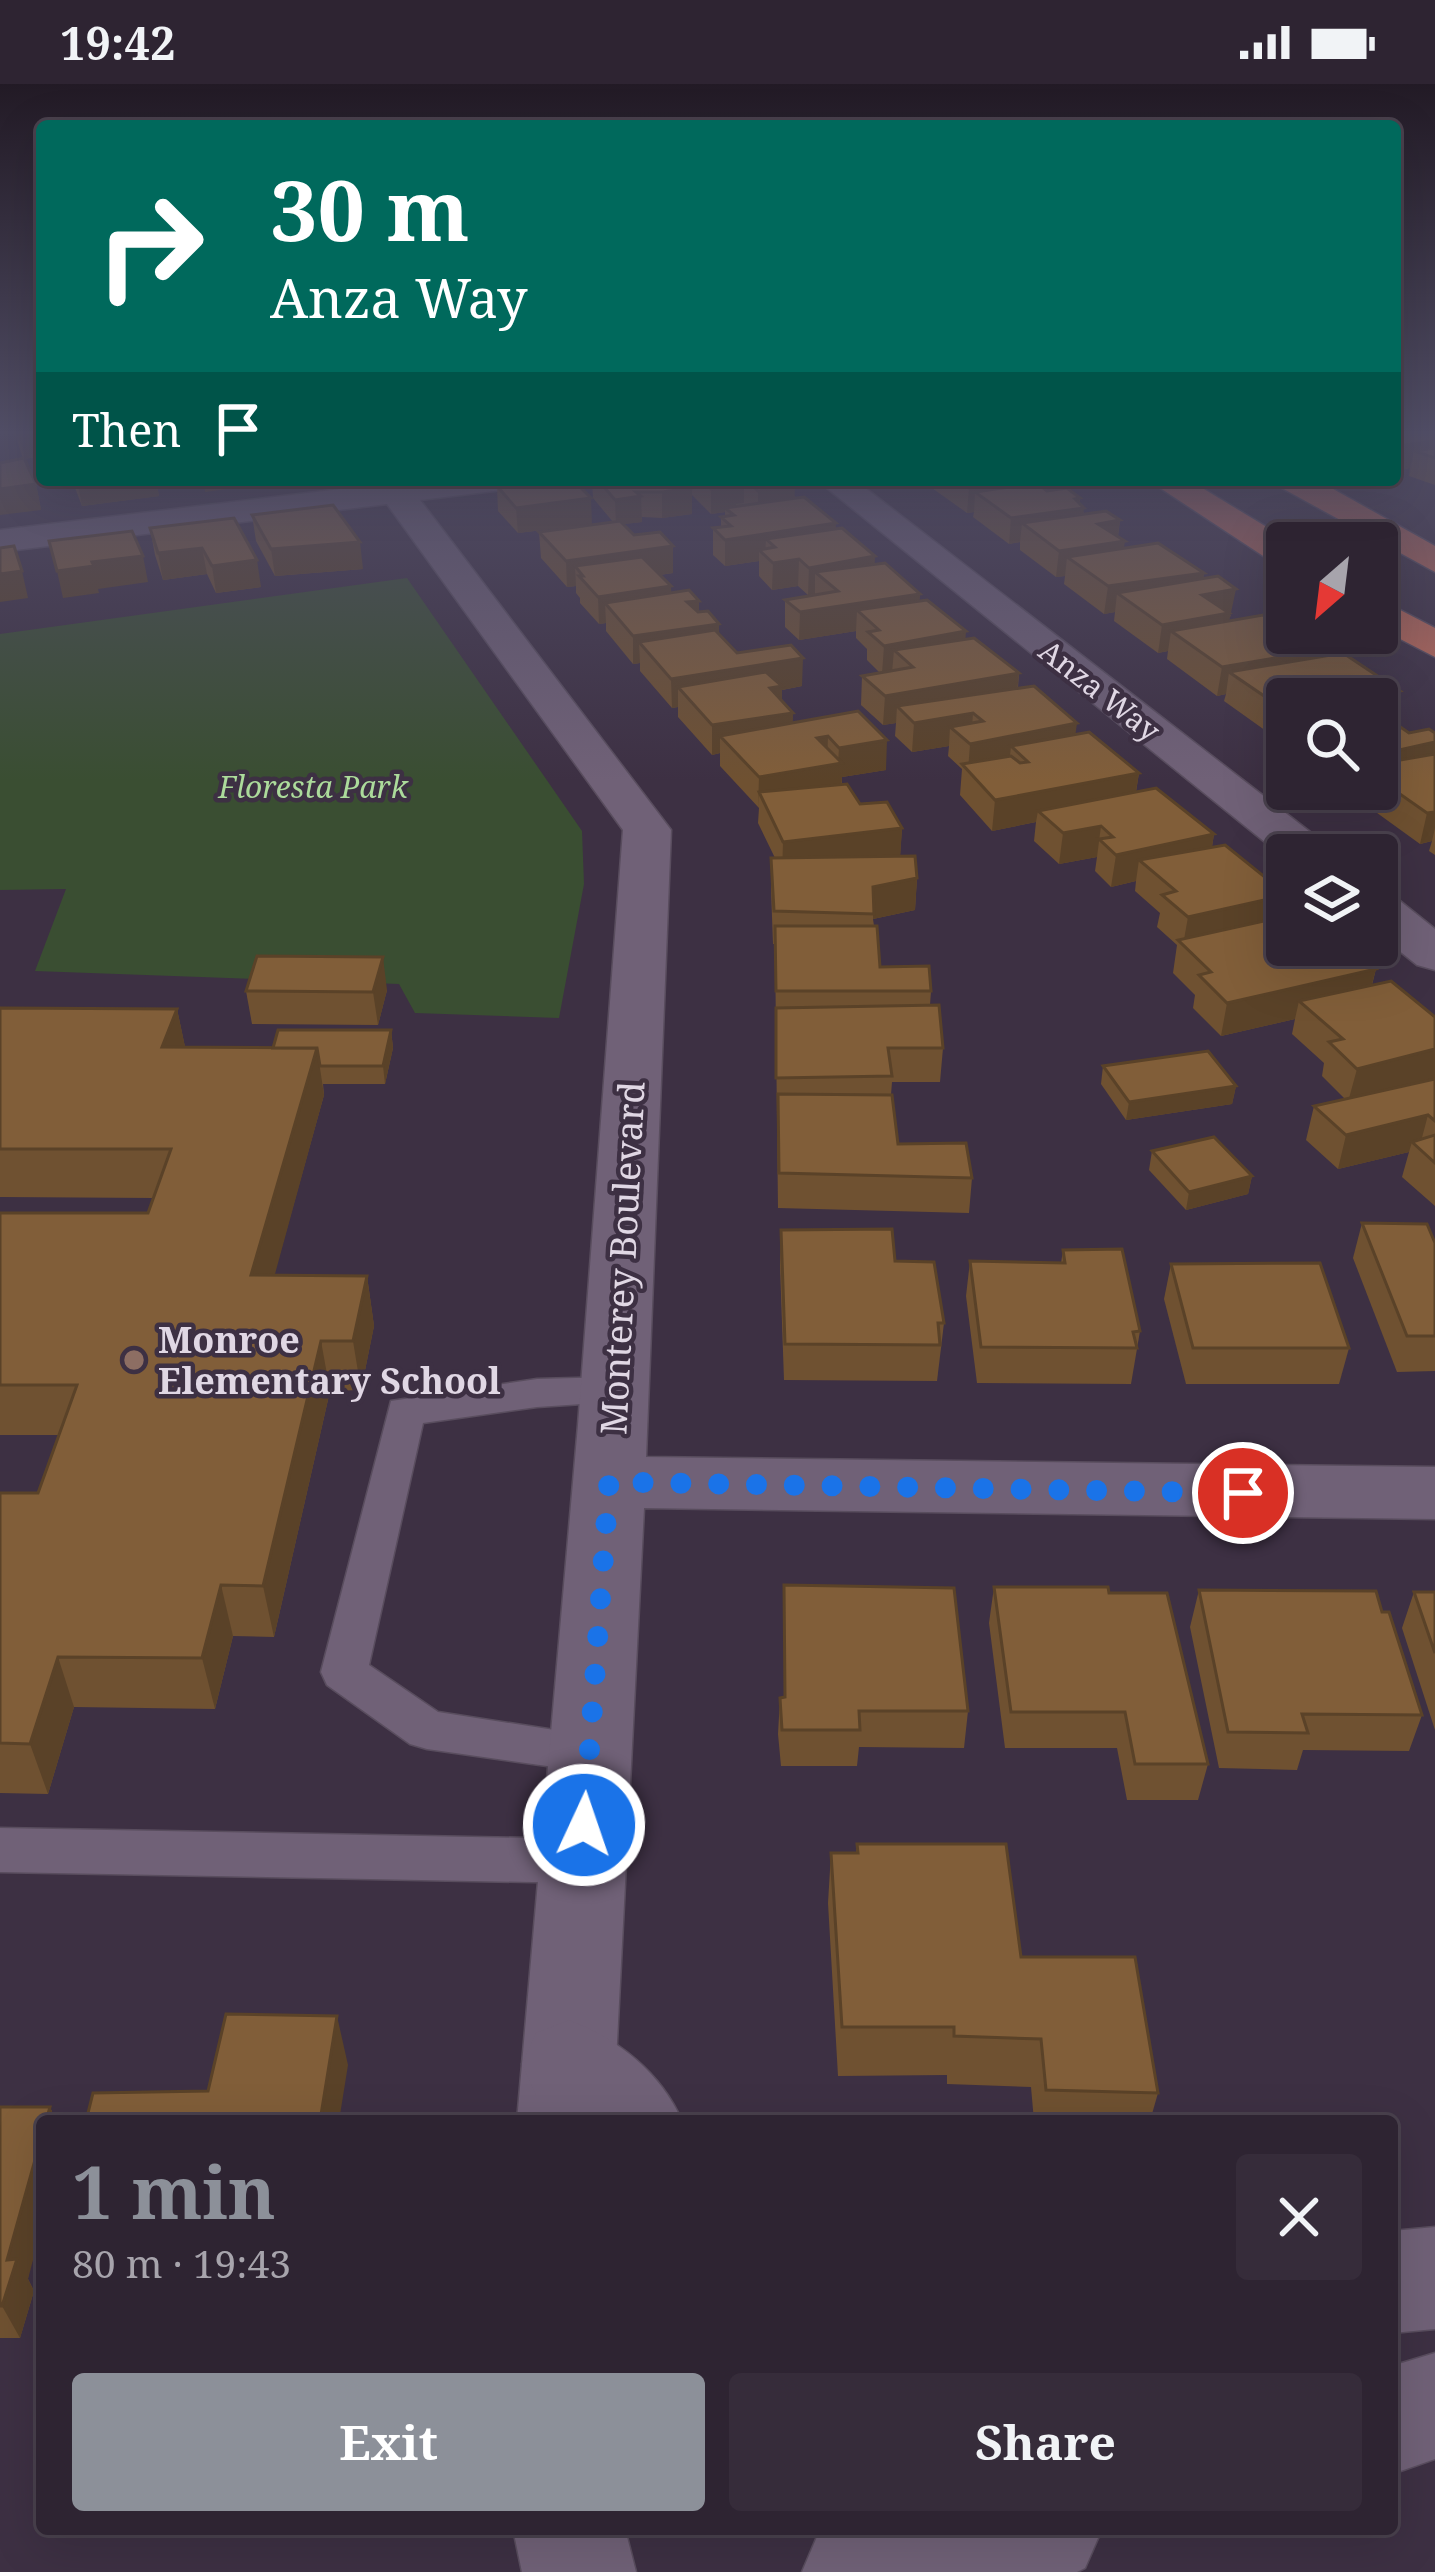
<!DOCTYPE html>
<html lang="en">
<head>
<meta charset="utf-8">
<style>
	:root { --surface:#2e2432; --page:#362c3a; --text:#f1f3f6; --muted:#a7a4ac; --line:#49414d; --accent:#8c9099 }
	body { margin:0; font-family:"Noto Serif",serif; background:var(--page); color:var(--text); height:100vh; display:flex; flex-direction:column; font-size:45px; white-space:nowrap }
	* { box-sizing:border-box; margin:0 }
	p { font-size:39px; color:var(--muted) }
	.icon { flex:none; width:66px; height:66px; fill:none; stroke:currentColor; stroke-width:2; stroke-linecap:round; stroke-linejoin:round }
	.map { position:relative; flex:1; overflow:hidden }
	.details { position:absolute; left:36px; top:2031px; width:1362px; height:420px; display:flex; flex-direction:column; background:var(--surface); border-radius:12px; box-shadow:0 12px 48px #0002,0 0 0 3px var(--line) }
	.details>* { flex:none }
	.top-card { position:absolute; left:36px; top:36px; width:1365px; height:366px; border-radius:12px; box-shadow:0 12px 48px #0002,0 0 0 3px var(--line); background:#00695c; color:#fff; overflow:hidden }
	.needle { width:78px; rotate:208deg }
	.buttons { position:absolute; left:1266px; top:438px; display:grid; gap:24px }
	.buttons a { display:grid; place-items:center; width:132px; height:132px; border-radius:12px; background:var(--surface); box-shadow:0 12px 48px #0002,0 0 0 3px var(--line); font-size:60px }
	.pin { position:absolute; display:grid; place-items:center; width:102px; height:102px; color:#fff; margin:-51px; border:6px solid #fff; border-radius:50%; box-shadow:0 3px 12px #0007 }
	.me { position:absolute; width:132px; margin:-66px; rotate:3deg; stroke-linejoin:round; filter:drop-shadow(0 0 9px #0008) }
	.turn { display:flex; align-items:center; gap:42px; height:252px; padding:0 36px; font-size:54px }
	.turn .icon { width:156px; height:156px; stroke-width:2.5 }
	.turn b { display:block; font-size:84px; line-height:102px }
	.then { display:flex; align-items:center; height:114px; padding:0 36px; background:#0003; gap:24px; font-size:45px }
	.round { display:grid; place-items:center; flex:none; width:126px; height:126px; border-radius:12px; background:var(--page) }
	.headline { display:flex; align-items:center; justify-content:space-between; height:204px; padding:0 36px }
	h1 { font-size:72px; font-weight:700; line-height:90px; color:var(--accent) }
	.primary-button { display:flex; gap:24px; margin-top:auto; padding:24px 36px }
	.primary-button a { flex:1; height:138px; border-radius:12px; background:var(--accent); color:#fff; font-size:48px; font-weight:700; line-height:138px; text-align:center }
	.primary-button a+a { background:var(--page); color:var(--text) }
	.status { display:flex; justify-content:space-between; align-items:center; height:84px; padding:0 60px; background:var(--surface); direction:ltr }
	.status svg { height:33px; fill:currentColor }
	.map>svg:first-child { display:block }
	.green { fill:#3a4e32 }
	.lines { fill:none; stroke-linecap:round; stroke-linejoin:round }
	.service-casing { stroke:#594d5e; stroke-width:3 }
	.minor-casing { stroke:#594d5e; stroke-width:3 }
	.tertiary-casing { stroke:#594d5e; stroke-width:3 }
	.motorway-casing { stroke:#594d5e; stroke-width:3 }
	.service { fill:#706177; fill-rule:evenodd }
	.minor { fill:#706177; fill-rule:evenodd }
	.tertiary { fill:#706177; fill-rule:evenodd }
	.motorway { fill:#c66d58; fill-rule:evenodd }
	.wall { fill:#6f5131 }
	.shaded-wall { fill:#5a4228 }
	.building { fill:#815e39; stroke:#5a4228; stroke-width:3 }
	.route { stroke:#1a73e8; stroke-width:21; stroke-dasharray:0 37.8 }
	.education-dot { fill:#8d6e63; stroke:#3d3043; stroke-width:4.5 }
	.labels { text-anchor:middle; dominant-baseline:central; stroke-width:9; stroke-linejoin:round; paint-order:stroke }
	.far-street-label { font-size:30px; fill:#e0d7e4; stroke:#3d3043 }
	.far-park-label { font-size:30px; font-style:italic; fill:#acdb9b; stroke:#3d3043 }
	.street-label { font-size:36px; fill:#e0d7e4; stroke:#3d3043 }
	.poi-label { font-size:36px; font-weight:bold; fill:#e0d7e4; stroke:#3d3043; text-anchor:start }
</style>
</head>
<body>
<div class="status"><b>19:42</b><svg viewBox="0 0 49 12"><path d="M0 12V9h3v3zM5 12V6h3v6zM10 12V3h3v9zM15 12V0h3v12zM26 1h20v11H26zM47 4h2v5h-2z"/></svg></div>
<div class="map">
<svg width="1435" height="2488" viewBox="0 0 1435 2488">
	<rect width="100%" height="100%" fill="#3d3043"/>
	<polygon class="green" points="407,494 582,747 584,800 559,934 415,929 399,900 35,887 66,805 0,806 0,550"/>
	<g class="lines">
		<g class="service-casing">
			<g id="service">
				<polygon points="614,1293 628,1297 634,1307 628,1317 537,1323 423,1339 369,1581 438,1628 606,1654 613,1668 606,1682 589,1688 427,1665 410,1660 327,1601 321,1588 391,1317 537,1295"/>
				<polygon points="0,1744 582,1755 600,1762 607,1777 600,1792 582,1799 0,1788"/>
			</g>
		</g>
		<g class="minor-casing">
			<g id="minor">
				<polygon points="370,396 519,396 514,403 502,406 420,416 671,746 646,1373 1435,1383 1435,1435 644,1424 613,2037 517,2037 578,1341 623,746 387,420 0,468 0,446 374,401"/>
				<polygon points="817,396 855,396 1327,761 1334,771 1287,771 1287,776"/>
				<polygon points="1377,809 1395,813 1435,845 1435,886 1417,881 1377,849"/>
				<polygon points="513,2445 625,2445 636,2488 522,2488"/>
			</g>
		</g>
		<g class="tertiary-casing">
			<g id="tertiary">
				<path d="M569 1936C618 1955 661 1989 682 2037H564L536 2011 522 1980 536 1949Z"/>
				<polygon points="1435,2143 1435,2245 1392,2249 1392,2147"/>
				<polygon points="1435,2269 1435,2375 1392,2390 1392,2282"/>
				<polygon points="826,2445 1102,2445 1085,2484 1077,2488 802,2488 819,2448"/>
			</g>
		</g>
		<g class="motorway-casing">
			<g id="motorway">
				<polygon points="1148,396 1189,396 1293,459 1287,459 1287,482 1274,479"/>
				<polygon points="1275,396 1317,396 1435,462 1435,488 1280,403"/>
				<polygon points="1377,514 1435,544 1435,573 1377,543"/>
			</g>
		</g>
		<use href="#service" class="service"/>
		<use href="#minor" class="minor"/>
		<use href="#tertiary" class="tertiary"/>
		<use href="#motorway" class="motorway"/>
	</g>
	<g class="wall">
		<polygon points="14,348 42,348 42,372 24,375 36,400 41,426"/>
		<polygon points="1395,348 1435,348 1435,401 1409,392 1410,384 1395,387"/>
		<polygon points="72,396 156,396 159,412 82,422"/>
		<polygon points="592,396 682,396 685,398 684,396 789,396 795,414 836,445 875,480 920,510 919,517 966,555 1019,589 1018,604 1076,651 1139,689 1136,708 1214,750 1212,763 1283,832 1376,885 1372,901 1435,933 1435,1122 1402,1093 1409,1068 1338,1085 1306,1056 1314,1022 1345,1015 1322,992 1324,979 1292,950 1295,935 1221,952 1193,924 1195,911 1173,889 1177,861 1157,843 1160,829 1135,807 1136,797 1111,803 1095,787 1097,773 1059,780 1034,757 1036,738 992,747 960,711 962,685 948,672 949,662 912,668 895,652 896,639 883,641 861,621 862,592 880,589 867,576 867,565 856,554 856,547 799,556 785,543 785,516 815,510 808,511 798,502 772,506 759,492 759,477 725,482 713,471 713,444 721,443 721,433 725,432 725,428 711,430 692,411 692,430 662,434 642,433 642,438 623,440 634,451 673,462 673,489 660,491 671,502 671,509 719,540 719,551 737,569 802,602 782,606 782,618 793,629 792,639 858,627 886,686 842,693 842,700 860,720 902,744 900,772 917,794 915,826 873,835 880,883 931,907 930,921 943,964 940,998 892,998 891,1011 898,1060 972,1094 969,1129 778,1124 775,860 773,860 771,805 771,774 775,774 758,739 759,724 720,682 720,669 712,671 678,633 678,623 672,624 640,587 640,579 633,580 606,547 606,539 599,540 580,519 580,514 576,509 576,502 567,503 541,474 539,448 613,438 593,414"/>
		<polygon points="922,396 1043,396 1042,403 1047,407 1080,414 1080,419 1084,430 1120,436 1118,453 1124,464 1204,489 1203,495 1231,532 1229,533 1228,537 1285,550 1326,572 1400,607 1393,636 1391,636 1409,649 1435,649 1435,771 1429,767 1432,757 1420,760 1355,713 1357,705 1377,705 1377,615 1287,615 1287,656 1280,657 1224,617 1226,610 1217,612 1167,575 1168,567 1158,569 1114,537 1115,528 1104,530 1064,500 1065,492 1056,493 1020,466 1020,458 1009,460 973,433 974,428 967,429 932,404 933,399 927,400"/>
		<polygon points="497,402 592,440 518,449 498,427"/>
		<polygon points="252,431 363,485 275,492 256,457"/>
		<polygon points="234,434 261,503 216,509 207,490 163,496 155,471 150,444"/>
		<polygon points="387,906 378,941 252,940 246,907"/>
		<polygon points="0,924 177,925 185,963 273,964 391,946 393,964 385,1000 323,1000 324,1011 274,1191 367,1192 374,1242 361,1306 330,1307 274,1553 233,1552 215,1625 74,1623 48,1710 0,1709 0,1409 38,1409 59,1351 0,1351 0,1129 148,1129 154,1114 0,1113"/>
		<polygon points="1103,982 1236,1002 1232,1020 1126,1036 1101,1000"/>
		<polygon points="1152,1067 1252,1092 1248,1110 1186,1126 1149,1086"/>
		<polygon points="1362,1139 1435,1159 1435,1287 1397,1288 1353,1174"/>
		<polygon points="781,1146 895,1177 944,1239 937,1297 784,1296 780,1182"/>
		<polygon points="1063,1166 1140,1247 1131,1300 977,1299 966,1212 970,1177 1061,1179"/>
		<polygon points="1171,1180 1349,1264 1339,1300 1186,1300 1164,1215"/>
		<polygon points="784,1501 968,1627 964,1664 859,1663 857,1682 781,1682 778,1650 780,1614 784,1613"/>
		<polygon points="994,1503 1109,1509 1208,1680 1198,1716 1127,1716 1117,1664 1005,1664 989,1539"/>
		<polygon points="1199,1506 1382,1528 1422,1631 1409,1667 1303,1666 1297,1686 1219,1684 1190,1543"/>
		<polygon points="1414,1508 1435,1508 1435,1646 1402,1544"/>
		<polygon points="857,1760 1021,1873 1158,2009 1150,2037 1034,2037 1031,2003 947,2000 947,1991 838,1992 828,1819 831,1769 856,1769"/>
		<polygon points="0,2023 50,2023 56,2037 42,2037 28,2195 34,2207 20,2254 0,2254"/>
	</g>
	<g class="shaded-wall">
		<polygon points="42,348 42,372 24,375 19,351"/>
		<polygon points="1435,357 1435,374 1414,367 1410,384 1395,387 1396,362"/>
		<polygon points="77,396 156,396 159,412 82,422"/>
		<polygon points="203,396 295,396 205,408"/>
		<polygon points="728,396 744,396 744,419 736,420 736,427 725,424 725,428 711,430 711,405"/>
		<polygon points="1019,396 1043,396 1041,414 975,408 974,428 967,429 969,404"/>
		<polygon points="36,400 41,426 0,431 0,405"/>
		<polygon points="795,401 794,427 758,432 758,407"/>
		<polygon points="692,404 692,430 662,434 662,408"/>
		<polygon points="641,412 642,438 616,441 615,416"/>
		<polygon points="591,414 592,440 518,449 516,424"/>
		<polygon points="1080,414 1079,425 1084,424 1081,450 1022,439 1020,458 1009,460 1011,434"/>
		<polygon points="1120,436 1117,458 1125,457 1121,484 1067,473 1065,492 1056,493 1059,467 1098,440"/>
		<polygon points="836,439 835,465 775,463 766,455 765,472 759,466 759,477 725,482 725,456"/>
		<polygon points="360,458 363,485 275,492 271,465"/>
		<polygon points="673,462 673,489 587,501 583,492 575,482 576,502 567,503 566,477"/>
		<polygon points="202,464 207,490 163,496 158,469"/>
		<polygon points="143,472 148,498 98,505 99,509 63,514 57,487 92,478"/>
		<polygon points="875,472 874,499 815,488 815,510 808,511 809,484"/>
		<polygon points="799,475 798,502 772,506 773,479"/>
		<polygon points="257,476 261,503 216,509 212,482"/>
		<polygon points="22,487 28,514 0,518 0,490"/>
		<polygon points="1204,489 1199,516 1117,509 1115,528 1104,530 1108,502"/>
		<polygon points="671,502 672,529 605,519 606,539 599,540 598,513"/>
		<polygon points="1236,505 1225,557 1171,547 1168,567 1158,569 1162,541 1202,511"/>
		<polygon points="920,510 918,537 857,526 856,547 799,556 800,528"/>
		<polygon points="699,517 699,543 719,540 719,568 639,558 640,579 633,580 633,552 687,518"/>
		<polygon points="966,547 964,575 913,583 894,566 892,589 882,590 884,562"/>
		<polygon points="1328,565 1322,593 1229,588 1226,610 1217,612 1222,583"/>
		<polygon points="803,574 802,602 782,606 782,631 793,629 792,659 720,652 720,669 712,671 712,641 678,603 678,623 672,624 671,595"/>
		<polygon points="1019,589 1016,618 897,622 896,639 883,641 885,612"/>
		<polygon points="1400,607 1393,636 1377,639 1377,615 1354,615"/>
		<polygon points="1286,627 1287,656 1280,657"/>
		<polygon points="973,629 971,659 950,643 949,662 912,668 914,639"/>
		<polygon points="1077,639 1073,669 1011,662 1009,682 968,687 970,660"/>
		<polygon points="828,652 827,681 838,679 839,664 887,656 886,686 842,693 841,709 759,708 758,724 759,693 817,654"/>
		<polygon points="1435,658 1435,686 1377,694 1377,671"/>
		<polygon points="1139,689 1134,719 1038,727 1036,738 992,747 995,716"/>
		<polygon points="1435,728 1435,744 1432,757 1420,760 1427,729"/>
		<polygon points="1101,742 1097,773 1059,780 1063,749"/>
		<polygon points="902,744 900,775 782,790 783,758"/>
		<polygon points="1214,750 1209,781 1139,776 1136,797 1111,803 1116,771"/>
		<polygon points="917,794 915,826 873,835 873,803"/>
		<polygon points="1287,811 1281,843 1183,861 1188,833"/>
		<polygon points="383,873 387,906 378,941 373,908"/>
		<polygon points="1376,885 1367,918 1299,917 1295,935 1221,952 1227,919"/>
		<polygon points="177,925 187,972 162,963"/>
		<polygon points="391,946 393,964 385,1000 383,982"/>
		<polygon points="317,964 324,1011 261,1241 251,1191"/>
		<polygon points="1435,965 1435,996 1348,1018 1357,985"/>
		<polygon points="1236,1002 1232,1020 1126,1036 1129,1018"/>
		<polygon points="1428,1031 1419,1065 1412,1058 1409,1068 1338,1085 1346,1051"/>
		<polygon points="1252,1092 1248,1110 1186,1126 1189,1108"/>
		<polygon points="367,1192 374,1242 361,1306 353,1257"/>
		<polygon points="321,1257 330,1307 274,1553 263,1502"/>
		<polygon points="221,1501 233,1552 215,1625 202,1574"/>
		<polygon points="58,1573 74,1623 48,1710 30,1660"/>
		<polygon points="337,1932 348,1981 339,2037 320,2037"/>
		<polygon points="50,2023 56,2037 46,2037"/>
		<polygon points="42,2051 42,2142 28,2195 34,2207 20,2254 2,2222 7,2176"/>
	</g>
	<g class="building">
		<polygon points="1395,348 1435,348 1435,357 1396,362"/>
		<polygon points="1435,364 1435,374 1414,367"/>
		<polygon points="24,374 36,400 0,405 0,379"/>
		<polygon points="538,396 573,396 591,414 516,424 497,402"/>
		<polygon points="598,396 682,396 692,404 662,408 636,408 641,412 615,416"/>
		<polygon points="702,396 729,396 736,401 711,405"/>
		<polygon points="746,396 789,396 795,401 758,407"/>
		<polygon points="958,396 1019,396 969,404"/>
		<polygon points="1037,399 1047,407 1067,404 1080,414 1075,415 1084,424 1011,434 975,408"/>
		<polygon points="804,413 836,439 725,456 713,444 731,442 721,433 734,431 725,424"/>
		<polygon points="333,421 360,458 271,465 252,431"/>
		<polygon points="1106,427 1120,436 1098,440 1125,457 1059,467 1022,439"/>
		<polygon points="234,434 257,476 212,482 202,464 158,469 150,444"/>
		<polygon points="620,437 634,451 660,448 673,462 566,477 539,448"/>
		<polygon points="842,444 875,472 809,484 799,475 773,479 759,466 775,463 766,455"/>
		<polygon points="132,447 143,472 92,478 94,482 57,487 49,457"/>
		<polygon points="1158,459 1204,489 1108,502 1067,473"/>
		<polygon points="14,462 22,487 0,490 0,464"/>
		<polygon points="642,473 671,502 598,513 579,492 583,492 575,482"/>
		<polygon points="885,479 920,510 800,528 785,516 838,507 815,488"/>
		<polygon points="1218,492 1236,505 1202,511 1229,529 1162,541 1117,509"/>
		<polygon points="689,506 699,517 687,518 698,528 708,527 719,540 633,552 605,519"/>
		<polygon points="927,516 966,547 884,562 868,548 879,546 857,526"/>
		<polygon points="1263,531 1285,550 1303,549 1328,565 1222,583 1171,547"/>
		<polygon points="715,546 737,569 791,561 803,574 671,595 639,558"/>
		<polygon points="974,554 1019,589 885,612 862,592 913,583 894,566"/>
		<polygon points="1343,569 1400,607 1354,615 1287,615 1286,627 1229,588"/>
		<polygon points="766,588 782,602 770,604 793,629 712,641 678,603"/>
		<polygon points="1034,602 1077,639 970,660 950,643 983,637 973,629 914,639 897,622"/>
		<polygon points="858,627 887,656 839,664 828,652 817,654 842,679 759,693 720,652"/>
		<polygon points="1377,627 1409,649 1429,645 1435,649 1435,658 1377,671"/>
		<polygon points="1089,648 1139,689 995,716 962,680 1011,672 1020,679 1028,678 1011,662"/>
		<polygon points="1435,670 1435,728 1427,729 1377,694 1377,680"/>
		<polygon points="847,700 860,720 887,718 902,744 783,758 759,708"/>
		<polygon points="1156,704 1214,750 1116,771 1099,755 1113,753 1101,742 1063,749 1038,727"/>
		<polygon points="1225,761 1287,811 1188,833 1162,811 1176,807 1139,776"/>
		<polygon points="915,772 917,794 873,803 874,830 774,827 771,774"/>
		<polygon points="1287,832 1287,861 1347,861 1376,885 1227,919 1199,891 1211,888 1178,856"/>
		<polygon points="775,842 877,842 880,883 929,882 931,907 776,907"/>
		<polygon points="257,872 383,873 373,908 246,907"/>
		<polygon points="1391,897 1435,933 1435,965 1357,985 1329,958 1343,955 1299,917"/>
		<polygon points="939,921 943,964 888,964 892,992 776,994 776,924"/>
		<polygon points="0,924 177,925 162,963 317,964 251,1191 367,1192 353,1257 321,1257 263,1502 221,1501 202,1574 58,1573 30,1660 0,1659 0,1409 38,1409 77,1301 0,1301 0,1129 148,1129 171,1065 0,1065"/>
		<polygon points="278,946 391,946 383,982 320,982 317,964 273,964"/>
		<polygon points="1208,967 1236,1002 1129,1018 1103,982"/>
		<polygon points="1435,995 1435,1037 1428,1031 1346,1051 1314,1022"/>
		<polygon points="778,1010 892,1011 898,1060 966,1059 972,1094 779,1089"/>
		<polygon points="1435,1051 1435,1079 1412,1058"/>
		<polygon points="1214,1053 1252,1092 1189,1108 1152,1067"/>
		<polygon points="1362,1139 1427,1140 1435,1159 1435,1252 1407,1252"/>
		<polygon points="892,1145 895,1177 934,1178 944,1239 938,1239 940,1261 785,1260 781,1146"/>
		<polygon points="1122,1165 1140,1247 1133,1248 1137,1264 981,1263 970,1177 1065,1179 1063,1166"/>
		<polygon points="1320,1179 1349,1264 1193,1264 1171,1180"/>
		<polygon points="784,1501 954,1504 968,1627 859,1627 860,1646 782,1646 780,1614 785,1613"/>
		<polygon points="994,1503 1108,1503 1109,1509 1167,1509 1208,1680 1135,1680 1125,1628 1011,1628"/>
		<polygon points="1199,1506 1376,1507 1382,1528 1389,1528 1422,1631 1302,1630 1308,1649 1228,1648"/>
		<polygon points="1414,1508 1435,1508 1435,1569"/>
		<polygon points="857,1760 1006,1760 1021,1873 1135,1873 1158,2009 1046,2006 1041,1955 954,1952 954,1943 842,1943 831,1769 858,1769"/>
		<polygon points="226,1930 337,1932 320,2037 86,2037 93,2009 208,2007"/>
		<polygon points="0,2023 50,2023 46,2037 42,2037 42,2051 7,2176 17,2175 2,2222 0,2222"/>
	</g>
	<linearGradient id="sky" x2="0" y2="1"><stop stop-color="#221a25"/><stop offset="0.5" stop-color="#514e66"/><stop offset="1" stop-color="#514e66" stop-opacity="0"/></linearGradient>
	<rect width="1435" height="697" fill="url(#sky)"/>
	<g class="lines">
		<polyline class="route" points="584,1741 609,1398 1243,1409"/>
	</g>
	<circle class="education-dot" cx="134" cy="1276" r="12"/>
	<g class="labels">
		<g class="far-street-label">
			<text transform="translate(1100 606) rotate(38)">Anza Way</text>
		</g>
		<g class="far-park-label">
			<text x="313" y="702">Floresta Park</text>
		</g>
		<g class="street-label">
			<text transform="translate(622 1174) rotate(-87)">Monterey Boulevard</text>
		</g>
		<g class="poi-label">
			<text x="158" y="1255">Monroe<tspan x="158" dy="41">Elementary School</tspan></text>
		</g>
	</g>
</svg>
<div class="buttons">
<a><svg class="needle" viewBox="-14 -14 28 28"><path d="M0-13l5 13h-10z" fill="#e53935"/><path d="M0 13l5-13h-10z" fill="#a7a4ac"/></svg></a>
<a><svg class="icon" aria-label="search" viewBox="0 0 24 24"><circle cx="10" cy="10" r="6"/><path d="M15 15l6 6"/></svg></a>
<a><svg class="icon" aria-label="layers" viewBox="0 0 24 24"><path d="M12 4l9 5-9 5-9-5zM3 14l9 5 9-5"/></svg></a>
</div>
<div class="pin" style="left:1243px;top:1409px;background:#d93025"><svg class="icon" aria-label="arrive" viewBox="0 0 24 24"><path d="M6 21V4h12l-3 4 3 4H6"/></svg></div>
<svg class="me" style="left:584px;top:1741px" viewBox="-20 -20 40 40"><circle r="17" fill="#1a73e8" stroke="#fff" stroke-width="3"/><path d="M0-11L8 9 0 5-8 9z" fill="#fff"/></svg>
<div class="top-card">
<div class="turn"><svg class="icon" aria-label="right" viewBox="0 0 24 24"><path d="M7 20v-9h11M14 6l5 5-5 5"/></svg><div><b>30 m</b>Anza Way</div></div>
<div class="then">Then<svg class="icon" aria-label="arrive" viewBox="0 0 24 24"><path d="M6 21V4h12l-3 4 3 4H6"/></svg></div>
</div>
<section class="details">
<div class="headline"><div><h1>1 min</h1><p>80 m · 19:43</p></div><a class="round"><svg class="icon" aria-label="close" viewBox="0 0 24 24"><path d="M6 6l12 12M18 6L6 18"/></svg></a></div>
<div class="primary-button"><a>Exit</a><a>Share</a></div>
</section>
</div>
</body>
</html>
